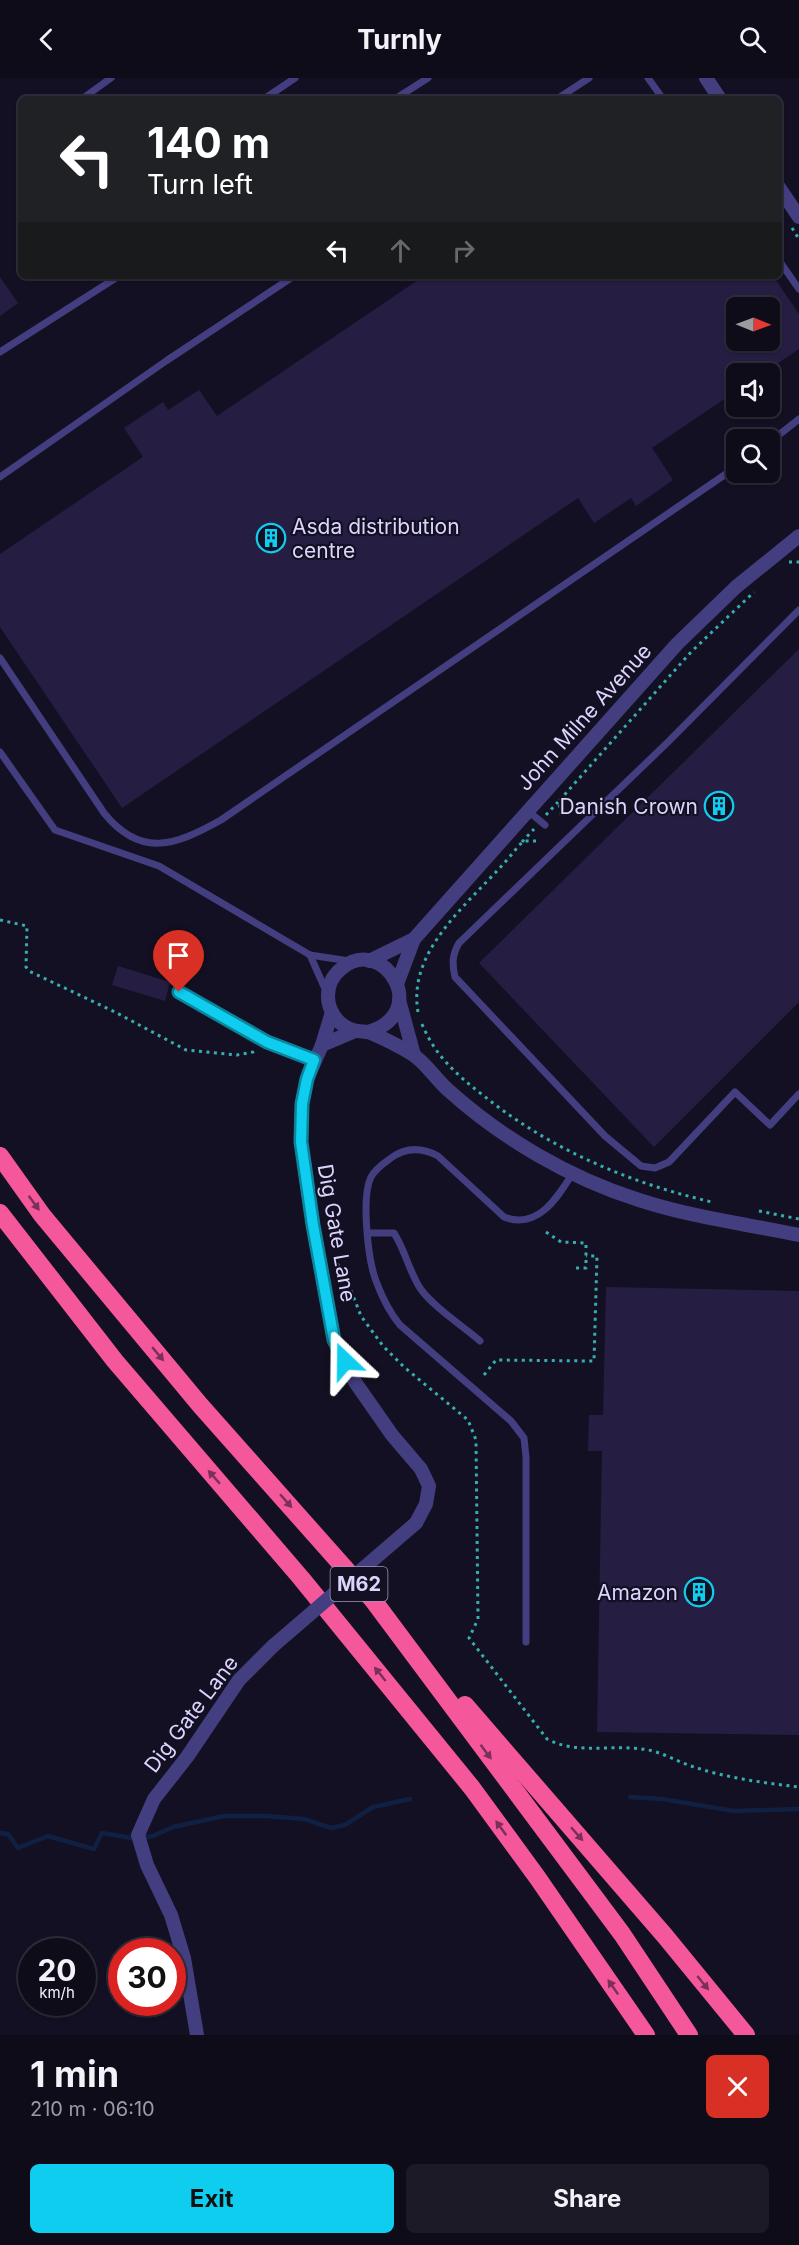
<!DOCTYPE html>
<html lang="en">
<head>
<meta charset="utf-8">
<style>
	:root { --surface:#0f0c1a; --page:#1d1a27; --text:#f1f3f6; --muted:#9b9ba2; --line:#2f2c39; --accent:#0fcdee }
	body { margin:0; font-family:Inter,sans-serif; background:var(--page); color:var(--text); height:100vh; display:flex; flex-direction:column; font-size:22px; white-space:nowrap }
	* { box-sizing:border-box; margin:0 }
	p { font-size:20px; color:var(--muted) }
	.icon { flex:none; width:33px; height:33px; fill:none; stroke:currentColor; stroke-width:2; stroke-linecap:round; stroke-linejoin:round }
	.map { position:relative; height:1957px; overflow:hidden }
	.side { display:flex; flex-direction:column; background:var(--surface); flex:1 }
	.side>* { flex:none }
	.banner { position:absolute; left:18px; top:18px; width:764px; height:183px; border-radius:9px; box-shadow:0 2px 4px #0004,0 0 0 2px var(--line); background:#202124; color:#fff; overflow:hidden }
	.needle { width:39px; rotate:91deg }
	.fabs { position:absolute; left:726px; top:219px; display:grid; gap:12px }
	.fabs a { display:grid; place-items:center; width:54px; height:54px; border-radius:9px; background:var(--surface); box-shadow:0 2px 4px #0004,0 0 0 2px var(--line); font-size:30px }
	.speed { position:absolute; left:18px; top:1860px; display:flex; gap:12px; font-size:30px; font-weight:700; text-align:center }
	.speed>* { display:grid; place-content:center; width:78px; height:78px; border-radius:50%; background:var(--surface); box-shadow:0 2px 4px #0004,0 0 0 2px var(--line); line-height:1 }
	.speed small { font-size:15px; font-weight:400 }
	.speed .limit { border:9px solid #d22; background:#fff; color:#111 }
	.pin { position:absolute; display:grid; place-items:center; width:51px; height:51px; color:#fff; margin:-62px -26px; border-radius:50% 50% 50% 0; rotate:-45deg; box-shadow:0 0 6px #0007 }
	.pin .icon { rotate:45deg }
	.me { position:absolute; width:66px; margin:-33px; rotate:337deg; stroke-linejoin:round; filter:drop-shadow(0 0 4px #0008) }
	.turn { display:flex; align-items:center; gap:21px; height:126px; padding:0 30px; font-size:27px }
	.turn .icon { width:78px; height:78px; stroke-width:2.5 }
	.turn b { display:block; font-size:42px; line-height:51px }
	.lanes { display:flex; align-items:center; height:57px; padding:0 30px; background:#0003; justify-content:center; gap:30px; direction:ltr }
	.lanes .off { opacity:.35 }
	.round { display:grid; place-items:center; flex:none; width:63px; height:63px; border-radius:9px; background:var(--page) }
	.overview { display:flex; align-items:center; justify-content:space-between; height:102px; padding:0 30px }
	h1 { font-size:36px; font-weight:700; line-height:45px }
	.button { display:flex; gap:12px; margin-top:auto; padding:12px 30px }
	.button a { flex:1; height:69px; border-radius:9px; background:var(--accent); color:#111; font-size:24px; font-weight:700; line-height:69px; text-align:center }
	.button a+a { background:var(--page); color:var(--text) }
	header { display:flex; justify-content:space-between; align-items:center; height:78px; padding:0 30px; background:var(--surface); font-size:27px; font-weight:700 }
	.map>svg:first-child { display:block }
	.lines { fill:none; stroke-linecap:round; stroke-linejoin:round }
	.stream { stroke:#0f2043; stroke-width:4.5 }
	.building { fill:#261d43; fill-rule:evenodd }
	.path { stroke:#36aead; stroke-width:3; stroke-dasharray:3 4.5; stroke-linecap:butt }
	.service { stroke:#433e7f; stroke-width:7 }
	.minor { stroke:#433e7f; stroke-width:14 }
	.motorway { stroke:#f5579b; stroke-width:18 }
	.minor-bridge { stroke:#433e7f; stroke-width:14 }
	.oneway { fill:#793059 }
	.route-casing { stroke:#0a859b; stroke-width:15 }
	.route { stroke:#0fcdee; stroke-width:10 }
	.labels { text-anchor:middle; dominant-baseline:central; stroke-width:4.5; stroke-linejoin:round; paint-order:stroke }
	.shield { fill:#141023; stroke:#9f99bb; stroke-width:1.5 }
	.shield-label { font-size:20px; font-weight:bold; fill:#dbd4fc }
	.poi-label { font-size:21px; fill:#dbd4fc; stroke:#141023; text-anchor:end }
	.street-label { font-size:21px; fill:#dbd4fc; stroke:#141023 }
</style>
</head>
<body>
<header><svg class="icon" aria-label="back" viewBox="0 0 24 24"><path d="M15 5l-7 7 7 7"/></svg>Turnly<svg class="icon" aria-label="search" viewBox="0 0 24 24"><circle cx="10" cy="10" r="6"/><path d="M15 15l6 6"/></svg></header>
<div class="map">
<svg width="799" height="1957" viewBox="0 0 799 1957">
	<rect width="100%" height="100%" fill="#141023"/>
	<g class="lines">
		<g class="stream">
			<polyline points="630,1719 662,1721 734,1733 799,1731"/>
			<polyline points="0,1755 8,1756 18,1770 48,1758 94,1771 102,1755 132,1760"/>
			<polyline points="144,1759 153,1758 173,1749 224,1738 267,1738 304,1741 331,1750 345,1747 373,1729 410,1721"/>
		</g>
	</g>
	<g class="building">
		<path d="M424 198H773L799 236V271L762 296H736V313L652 370 673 402 636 428 631 420 594 445 578 420 122 730 0 549V476L143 379 124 350 163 324 168 332 199 312 217 338ZM736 230H770V262H736Z"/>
		<polygon points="0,199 18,225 0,238"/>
		<polygon points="799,571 799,924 654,1069 479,885"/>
		<polygon points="118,888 170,904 165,923 112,907"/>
		<polygon points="606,1209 799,1213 799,1657 597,1654 602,1373 588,1373 589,1337 603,1337"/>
	</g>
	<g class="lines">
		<g class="path">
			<polyline points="792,150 799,161"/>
			<polyline points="789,484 799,484"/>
			<polyline points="546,737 558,724"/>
			<polyline points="561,737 559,723 691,574 754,514"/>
			<polyline points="522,764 534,751"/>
			<polyline points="0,842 27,848 26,889 29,893 115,934 186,972 237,977 253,974 257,971"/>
			<path d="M418 934C406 865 483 816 519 767L525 763H536"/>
			<path d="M422 946C435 978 457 997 484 1018 550 1071 629 1105 712 1124"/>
			<polyline points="759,1133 799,1141"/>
			<polyline points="546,1154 561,1164 586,1165 586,1190 572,1190"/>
			<path d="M334 1179 350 1210 361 1238 383 1268 404 1289 468 1342 476 1362 478 1541 469 1560 547 1661C581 1679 620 1663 656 1674 669 1678 681 1685 694 1689 727 1700 765 1705 799 1709"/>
			<polyline points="484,1297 496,1282 594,1283 597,1178 586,1178"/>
		</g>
		<g class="service">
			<polyline points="648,0 663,21"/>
			<polyline points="88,21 86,18 111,0"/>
			<polyline points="264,21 295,0"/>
			<polyline points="395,21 428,0"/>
			<polyline points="557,21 589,0"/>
			<polyline points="778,181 799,211"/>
			<polyline points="0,274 119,198"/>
			<polyline points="770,364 799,341"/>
			<polyline points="0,399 166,283 294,198"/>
			<path d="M799 532 668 664 459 865C452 877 452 886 455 899L605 1058 641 1088 655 1090 669 1084 735 1014 770 1047 799 1016"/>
			<path d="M0 580 104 735C141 781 176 767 221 742L736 389"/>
			<polyline points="0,674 55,752 159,788 310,877 349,883"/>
			<polyline points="528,733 545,747"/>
			<polyline points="310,877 326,913"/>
			<polyline points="179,914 267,964 314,982"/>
			<path d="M368 1155H394C405 1172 409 1193 420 1210 431 1227 464 1249 480 1263"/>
			<path d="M526 1564V1379L524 1360 511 1343 400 1247C389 1234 382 1219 376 1203 368 1182 361 1119 371 1099 375 1091 384 1085 391 1080 406 1069 421 1069 438 1078L504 1139C538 1152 557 1120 573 1095"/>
		</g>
		<g class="minor">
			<polyline points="706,0 720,21"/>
			<polyline points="778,108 799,139"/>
			<polyline points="369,883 414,861"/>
			<polyline points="397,906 414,861 677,566 736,509 799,458"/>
			<polyline points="399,922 414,977"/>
			<polyline points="332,934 322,967 355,953"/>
			<path d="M368 954C433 935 383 856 342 890 333 897 328 907 328 918 328 934 339 948 353 952 359 954 366 953 371 955 385 961 399 968 412 976 425 984 435 1000 447 1011 501 1060 569 1100 639 1122 691 1139 746 1146 799 1157"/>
			<polyline points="322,967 307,1001 302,1026 301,1064 313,1147 334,1261 355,1304 392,1357 421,1391 429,1408 426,1426 416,1445"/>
			<polyline points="197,1957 184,1880 171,1837 147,1787 138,1757 154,1721 187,1679 239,1602 273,1568"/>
		</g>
		<g class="motorway">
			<polyline points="0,1078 42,1137 200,1327 373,1522 622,1856 689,1957"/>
			<polyline points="0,1135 115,1283 301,1500 472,1710 537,1799 646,1957"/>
			<polyline points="465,1627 665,1858 746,1957"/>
		</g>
		<polyline class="minor-bridge" points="273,1568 416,1445"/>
	</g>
	<defs><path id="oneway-solid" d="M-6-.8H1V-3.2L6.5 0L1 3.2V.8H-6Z" transform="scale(1.5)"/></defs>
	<g class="oneway">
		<use href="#oneway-solid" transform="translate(34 1125) rotate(54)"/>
		<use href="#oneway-solid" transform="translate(158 1276) rotate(50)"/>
		<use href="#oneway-solid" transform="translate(214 1399) rotate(-131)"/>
		<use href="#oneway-solid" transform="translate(286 1423) rotate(49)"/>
		<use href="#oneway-solid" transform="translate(380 1596) rotate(-129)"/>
		<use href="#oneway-solid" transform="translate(486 1674) rotate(53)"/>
		<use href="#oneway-solid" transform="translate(501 1750) rotate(-126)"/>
		<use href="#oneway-solid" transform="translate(577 1756) rotate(49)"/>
		<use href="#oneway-solid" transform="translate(703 1905) rotate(51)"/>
		<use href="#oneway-solid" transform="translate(613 1909) rotate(-125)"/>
	</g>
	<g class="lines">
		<g class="route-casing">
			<polyline id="route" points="179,914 267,964 314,982 307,1001 302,1026 301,1064 313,1147 334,1262 345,1283"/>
		</g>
		<use href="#route" class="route"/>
	</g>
	<defs>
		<g id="building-ring" transform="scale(1.5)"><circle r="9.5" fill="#141023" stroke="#0fcdee" stroke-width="1.5"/><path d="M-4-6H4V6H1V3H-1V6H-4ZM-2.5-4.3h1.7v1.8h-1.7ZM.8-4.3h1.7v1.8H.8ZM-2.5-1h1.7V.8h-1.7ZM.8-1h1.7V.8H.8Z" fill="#0fcdee"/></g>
	</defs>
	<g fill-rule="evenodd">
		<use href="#building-ring" x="271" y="460"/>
		<use href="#building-ring" x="719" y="728"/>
		<use href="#building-ring" x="699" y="1514"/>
	</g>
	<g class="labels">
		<rect class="shield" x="330.5" y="1489" width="57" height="34" rx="4.5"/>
		<g class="shield-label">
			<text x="359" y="1506">M62</text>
		</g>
		<g class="poi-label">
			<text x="292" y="448" text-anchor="start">Asda distribution<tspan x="292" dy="24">centre</tspan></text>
			<text x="698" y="728">Danish Crown</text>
			<text x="678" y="1514">Amazon</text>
		</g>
		<g class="street-label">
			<text transform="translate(584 639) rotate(-48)">John Milne Avenue</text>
			<text transform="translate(337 1155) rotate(80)">Dig Gate Lane</text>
			<text transform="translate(191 1636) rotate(-53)">Dig Gate Lane</text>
		</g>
	</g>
</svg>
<div class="fabs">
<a><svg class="needle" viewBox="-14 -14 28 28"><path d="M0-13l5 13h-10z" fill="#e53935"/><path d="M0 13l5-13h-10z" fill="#9b9ba2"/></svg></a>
<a><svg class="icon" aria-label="sound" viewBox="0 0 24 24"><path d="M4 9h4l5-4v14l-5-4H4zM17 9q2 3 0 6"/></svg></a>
<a><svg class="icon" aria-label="search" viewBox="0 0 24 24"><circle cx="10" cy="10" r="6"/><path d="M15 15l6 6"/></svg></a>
</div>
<div class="speed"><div>20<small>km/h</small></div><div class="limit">30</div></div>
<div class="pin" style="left:179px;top:914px;background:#d93025"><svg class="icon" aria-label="arrive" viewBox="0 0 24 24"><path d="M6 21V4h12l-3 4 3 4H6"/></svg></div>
<svg class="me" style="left:345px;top:1283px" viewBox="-20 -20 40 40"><path d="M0-17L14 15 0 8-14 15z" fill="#0fcdee" stroke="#fff" stroke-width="4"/></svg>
<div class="banner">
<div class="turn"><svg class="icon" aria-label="left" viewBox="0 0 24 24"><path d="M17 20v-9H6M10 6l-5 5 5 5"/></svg><div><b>140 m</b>Turn left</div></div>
<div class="lanes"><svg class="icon" aria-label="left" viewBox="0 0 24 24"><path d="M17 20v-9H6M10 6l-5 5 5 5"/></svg><svg class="icon off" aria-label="ahead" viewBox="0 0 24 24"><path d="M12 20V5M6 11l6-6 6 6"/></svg><svg class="icon off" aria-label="right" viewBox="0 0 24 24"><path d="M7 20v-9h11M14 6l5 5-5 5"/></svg></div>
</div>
</div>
<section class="side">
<div class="overview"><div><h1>1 min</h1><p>210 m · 06:10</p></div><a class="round" style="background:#d93025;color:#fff"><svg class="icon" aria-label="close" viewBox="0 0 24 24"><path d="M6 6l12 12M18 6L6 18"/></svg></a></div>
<div class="button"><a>Exit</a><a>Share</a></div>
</section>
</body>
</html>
